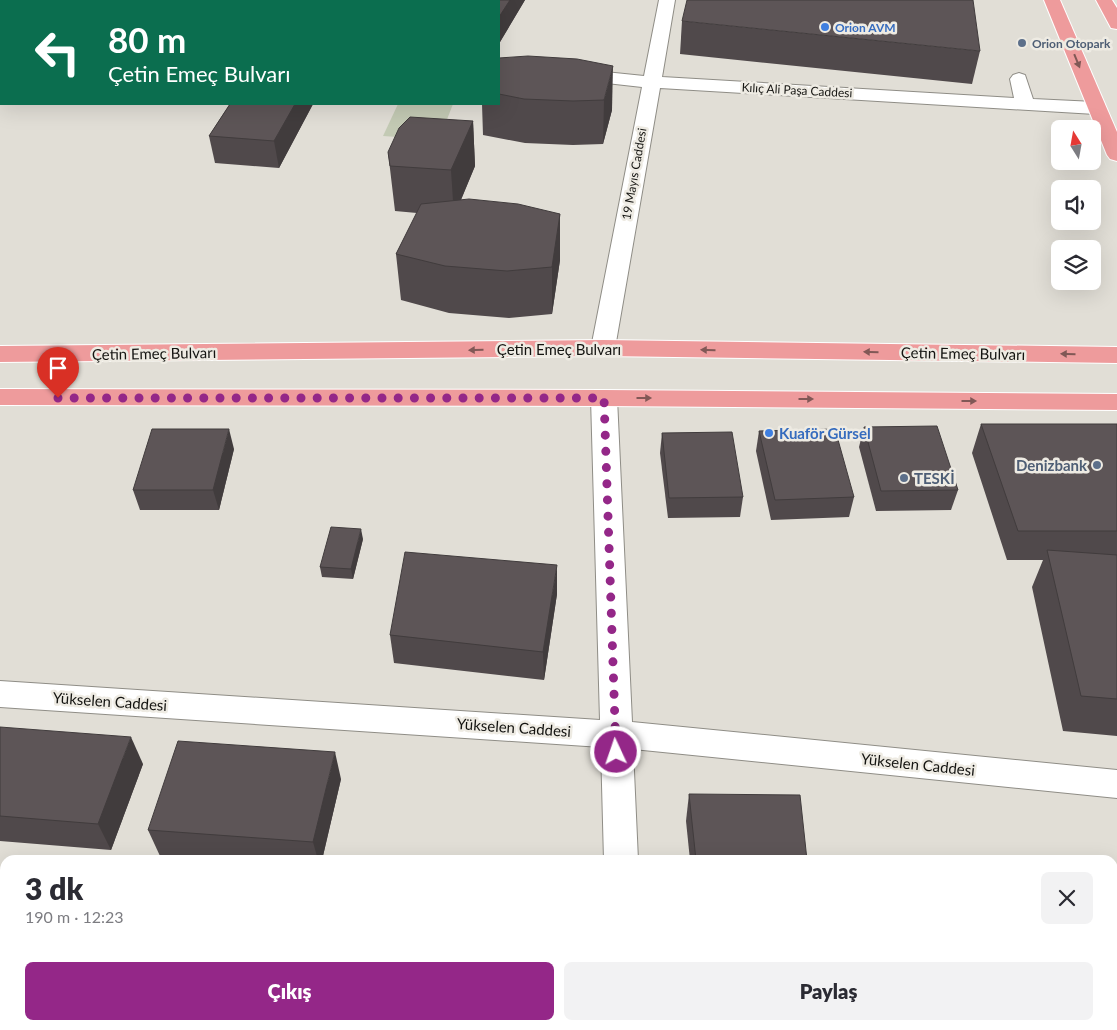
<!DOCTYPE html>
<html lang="tr">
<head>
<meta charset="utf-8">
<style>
	:root { --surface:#fff; --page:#f2f2f3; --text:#2b2b33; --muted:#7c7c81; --accent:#942788 }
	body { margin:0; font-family:Lato,sans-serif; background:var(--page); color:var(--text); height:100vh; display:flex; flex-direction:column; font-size:19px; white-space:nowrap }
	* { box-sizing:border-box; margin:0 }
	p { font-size:16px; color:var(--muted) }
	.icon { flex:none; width:28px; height:28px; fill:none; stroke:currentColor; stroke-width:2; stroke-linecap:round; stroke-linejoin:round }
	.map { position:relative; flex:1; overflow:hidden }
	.details { position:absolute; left:0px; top:855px; width:1118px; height:175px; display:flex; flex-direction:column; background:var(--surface); border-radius:15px 15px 0 0; box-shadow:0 5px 20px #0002 }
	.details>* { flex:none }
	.top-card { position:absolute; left:0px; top:0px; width:500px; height:105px; box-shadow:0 5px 20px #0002; background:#0b6e4f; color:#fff; overflow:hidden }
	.needle { width:32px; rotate:349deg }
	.buttons { position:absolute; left:1051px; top:120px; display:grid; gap:10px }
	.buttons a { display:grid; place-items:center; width:50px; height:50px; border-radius:8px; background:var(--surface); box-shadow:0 5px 20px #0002; font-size:25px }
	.pin { position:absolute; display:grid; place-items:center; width:42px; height:42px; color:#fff; margin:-51px -21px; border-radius:50% 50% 50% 0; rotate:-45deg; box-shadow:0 0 5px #0007 }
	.pin .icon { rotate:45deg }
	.me { position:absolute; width:55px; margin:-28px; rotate:357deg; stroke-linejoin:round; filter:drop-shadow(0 0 4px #0008) }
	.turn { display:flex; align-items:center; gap:18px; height:105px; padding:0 25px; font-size:22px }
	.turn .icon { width:65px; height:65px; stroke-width:2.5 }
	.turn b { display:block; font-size:35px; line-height:42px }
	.round { display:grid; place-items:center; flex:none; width:52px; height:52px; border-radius:8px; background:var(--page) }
	.summary { display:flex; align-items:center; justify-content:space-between; height:85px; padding:0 25px }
	h1 { font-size:30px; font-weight:800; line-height:38px }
	.primary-button { display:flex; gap:10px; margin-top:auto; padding:10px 25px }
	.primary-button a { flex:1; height:58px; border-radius:8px; background:var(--accent); color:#fff; font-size:20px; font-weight:800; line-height:58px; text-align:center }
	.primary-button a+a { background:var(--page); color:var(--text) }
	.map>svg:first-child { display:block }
	.green { fill:#c3cab4 }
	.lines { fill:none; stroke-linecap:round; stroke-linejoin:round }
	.minor-casing { stroke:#8f8d86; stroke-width:2 }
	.major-casing { stroke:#fff; stroke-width:2 }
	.minor { fill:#fff; fill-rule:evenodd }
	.major { fill:#ee9b9c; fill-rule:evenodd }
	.wall { fill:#50494b }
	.shaded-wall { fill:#413c3d }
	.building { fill:#5d5557; stroke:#413c3d }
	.oneway { fill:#815856 }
	.route { stroke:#942788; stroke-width:9; stroke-dasharray:0 16.2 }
	.shop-dot { fill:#3f7fe0; stroke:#eeebe3; stroke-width:2 }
	.service-dot { fill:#5c6f8a; stroke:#eeebe3; stroke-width:2 }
	.labels { text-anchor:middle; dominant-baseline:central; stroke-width:5; stroke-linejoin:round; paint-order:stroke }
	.far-shop-label { font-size:12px; font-weight:bold; fill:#366cbe; stroke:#eeebe3; text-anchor:start }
	.far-service-label { font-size:12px; font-weight:bold; fill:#4e5e75; stroke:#eeebe3; text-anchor:start }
	.far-street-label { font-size:12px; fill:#141411; stroke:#eeebe3 }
	.street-label { font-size:15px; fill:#141411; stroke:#eeebe3 }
	.shop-label { font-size:15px; font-weight:bold; fill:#366cbe; stroke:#eeebe3; text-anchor:start }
	.service-label { font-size:15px; font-weight:bold; fill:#4e5e75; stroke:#eeebe3; text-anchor:end }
</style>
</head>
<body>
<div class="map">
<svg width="1117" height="1030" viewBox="0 0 1117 1030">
	<rect width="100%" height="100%" fill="#e1ded6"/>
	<polygon class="green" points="398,104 453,104 439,140 383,136"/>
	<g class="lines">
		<g class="minor-casing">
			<g id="minor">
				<polygon points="659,0 675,0 662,77 1014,98 1010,79 1013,75 1019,73 1025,75 1033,99 1095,102 1102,104 1104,108 1102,112 1095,114 660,88 615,348 611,353 603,356 595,353 591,348 642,87 499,71 499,61 644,76"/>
				<rect x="0" y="9" width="1" height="10"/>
				<polygon points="604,390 613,392 617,398 632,722 1117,770 1117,798 633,749 638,860 604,860 601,747 0,707 0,681 600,720 591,398 595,392"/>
				<polygon points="609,1025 647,1025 648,1030 610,1030"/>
			</g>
		</g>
		<g class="major-casing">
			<g id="major">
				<polygon points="1044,0 1060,0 1117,132 1117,161 1110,159 1107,155"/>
				<polygon points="1096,0 1112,0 1117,8 1117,29 1111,28"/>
				<polygon points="603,340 1117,347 1117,363 603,356 0,362 0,346"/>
				<polygon points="0,389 604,390 1117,394 1117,410 604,406 0,405"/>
			</g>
		</g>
		<use href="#minor" class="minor"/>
		<use href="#major" class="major"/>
	</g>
	<g class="wall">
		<polygon points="107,0 525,0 500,42 499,42 499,1 119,1"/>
		<polygon points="682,21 980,51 972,84 680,54"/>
		<polygon points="499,58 577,59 612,110 603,144 573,145 525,143 483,135 482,104 499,104"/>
		<polygon points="230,104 313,104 279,168 215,163 209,136"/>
		<polygon points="473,121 475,166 461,200 560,214 560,260 552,314 509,318 449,313 401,300 396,254 417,213 395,211 388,152"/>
		<polygon points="981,424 1117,424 1117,736 1063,731 1032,587 1043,560 1007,560 972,453"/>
		<polygon points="864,427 958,490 951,510 876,511 859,447"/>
		<polygon points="759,431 854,497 849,517 771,520 756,451"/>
		<polygon points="662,433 743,497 740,517 668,518 660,453"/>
		<polygon points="234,449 219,510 140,510 133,490"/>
		<polygon points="363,539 353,579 322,577 320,567"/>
		<polygon points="557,594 544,680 394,663 390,635"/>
		<polygon points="0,727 143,764 111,850 0,841"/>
		<polygon points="341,779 322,860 212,860 160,856 148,830"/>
		<polygon points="689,794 807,860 690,860 686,821"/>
	</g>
	<g class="shaded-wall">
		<polygon points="510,0 525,0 500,42 499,17"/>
		<polygon points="613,66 612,110 603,144 604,100"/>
		<polygon points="295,104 313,104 279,168 274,141"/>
		<polygon points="473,121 475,166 454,216 451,170"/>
		<polygon points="560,214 560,260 552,314 552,267"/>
		<polygon points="229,429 234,449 219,510 213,490"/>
		<polygon points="361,529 363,539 353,579 351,569"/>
		<polygon points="557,565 557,594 544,680 543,652"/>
		<polygon points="131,737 143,764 111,850 98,824"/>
		<polygon points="335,752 341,779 322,860 318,860 313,842"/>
	</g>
	<g class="building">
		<polygon points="338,0 510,0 499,17 499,1 350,1"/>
		<polygon points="687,0 973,0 980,51 682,21"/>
		<polygon points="528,56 577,59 613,66 604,100 573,101 524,99 499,94 499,58"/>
		<polygon points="230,104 295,104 274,141 209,136"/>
		<polygon points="410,117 473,121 451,170 390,166 388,152 399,128"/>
		<polygon points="469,199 518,204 560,214 552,267 507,271 445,266 396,254 421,204"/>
		<polygon points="981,424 1117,424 1117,531 1018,531"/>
		<polygon points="937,426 958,490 881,491 864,427"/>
		<polygon points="152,429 229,429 213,490 133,490"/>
		<polygon points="835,429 854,497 775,500 759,431"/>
		<polygon points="732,432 743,497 669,498 662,433"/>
		<polygon points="331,527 361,529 351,569 320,567"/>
		<polygon points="1047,550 1117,555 1117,699 1081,696"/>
		<polygon points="405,552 557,565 543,652 390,635"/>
		<polygon points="0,727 131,737 98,824 0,816"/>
		<polygon points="178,741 335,752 313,842 148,830"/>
		<polygon points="689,794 800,795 807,860 696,860"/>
	</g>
	<defs><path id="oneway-solid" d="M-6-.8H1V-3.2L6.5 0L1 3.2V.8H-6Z" transform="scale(1.25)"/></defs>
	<g class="oneway">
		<use href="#oneway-solid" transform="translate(1077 61) rotate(68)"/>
		<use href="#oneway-solid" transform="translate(476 350) rotate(179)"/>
		<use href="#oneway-solid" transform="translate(708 350) rotate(-179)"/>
		<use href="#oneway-solid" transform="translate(871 352) rotate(-179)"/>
		<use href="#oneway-solid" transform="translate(1068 354) rotate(-179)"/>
		<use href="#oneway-solid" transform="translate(644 398)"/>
		<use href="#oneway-solid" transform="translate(806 399)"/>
		<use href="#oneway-solid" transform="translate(969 401)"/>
	</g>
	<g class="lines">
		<polyline class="route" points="58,398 604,398 616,752"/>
	</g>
	<g class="shop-dot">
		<circle cx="825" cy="27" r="5"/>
		<circle cx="769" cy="433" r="5"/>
	</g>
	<g class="service-dot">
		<circle cx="1022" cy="43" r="5"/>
		<circle cx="1097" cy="465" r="5"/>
		<circle cx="904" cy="478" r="5"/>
	</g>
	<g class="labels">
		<g class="far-shop-label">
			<text x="835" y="27">Orion AVM</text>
		</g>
		<g class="far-service-label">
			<text x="1032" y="43">Orion Otopark</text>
		</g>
		<g class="far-street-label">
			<text transform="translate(797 90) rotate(3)">Kılıç Ali Paşa Caddesi</text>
			<text transform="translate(634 174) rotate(-80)">19 Mayıs Caddesi</text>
		</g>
		<g class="street-label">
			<text x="559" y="349">Çetin Emeç Bulvarı</text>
			<text transform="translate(154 353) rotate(-1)">Çetin Emeç Bulvarı</text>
			<text transform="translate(963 353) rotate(1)">Çetin Emeç Bulvarı</text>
			<text transform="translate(110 701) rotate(4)">Yükselen Caddesi</text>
			<text transform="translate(514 727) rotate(4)">Yükselen Caddesi</text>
			<text transform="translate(918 764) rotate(6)">Yükselen Caddesi</text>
		</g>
		<g class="shop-label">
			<text x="779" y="433">Kuaför Gürsel</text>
		</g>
		<g class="service-label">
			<text x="1087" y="465">Denizbank</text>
			<text x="914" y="478" text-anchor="start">TESKİ</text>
		</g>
	</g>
</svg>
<div class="buttons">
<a><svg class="needle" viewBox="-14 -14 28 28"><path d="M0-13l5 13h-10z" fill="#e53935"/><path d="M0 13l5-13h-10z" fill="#7c7c81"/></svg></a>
<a><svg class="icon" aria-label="sound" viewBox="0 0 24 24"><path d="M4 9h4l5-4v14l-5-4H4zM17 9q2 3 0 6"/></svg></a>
<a><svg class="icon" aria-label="layers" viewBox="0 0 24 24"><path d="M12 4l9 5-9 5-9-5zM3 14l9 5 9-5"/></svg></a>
</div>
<div class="pin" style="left:58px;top:398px;background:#d93025"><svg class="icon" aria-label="arrive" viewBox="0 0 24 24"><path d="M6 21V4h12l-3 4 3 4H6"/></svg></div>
<svg class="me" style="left:616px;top:752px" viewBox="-20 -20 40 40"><circle r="17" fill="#942788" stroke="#fff" stroke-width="3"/><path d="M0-11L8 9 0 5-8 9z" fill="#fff"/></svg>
<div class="top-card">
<div class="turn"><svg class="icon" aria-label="left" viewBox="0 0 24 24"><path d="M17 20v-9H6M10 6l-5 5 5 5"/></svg><div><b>80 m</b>Çetin Emeç Bulvarı</div></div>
</div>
<section class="details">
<div class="summary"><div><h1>3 dk</h1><p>190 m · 12:23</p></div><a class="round"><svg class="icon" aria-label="close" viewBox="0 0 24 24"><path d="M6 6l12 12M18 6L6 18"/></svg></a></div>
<div class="primary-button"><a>Çıkış</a><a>Paylaş</a></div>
</section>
</div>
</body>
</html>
